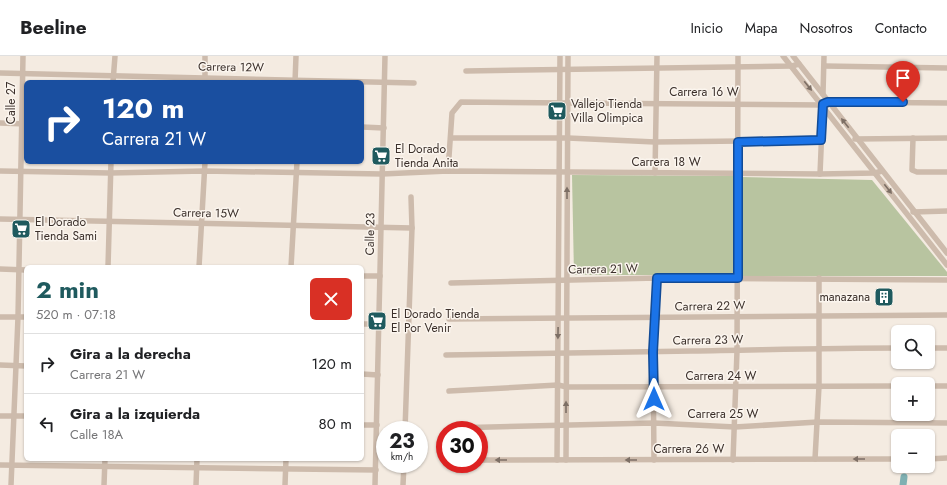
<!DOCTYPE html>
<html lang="es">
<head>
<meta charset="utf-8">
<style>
	:root { --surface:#fff; --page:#f6f6f6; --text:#202124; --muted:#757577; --line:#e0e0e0; --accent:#1f5a5e }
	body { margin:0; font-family:Jost,sans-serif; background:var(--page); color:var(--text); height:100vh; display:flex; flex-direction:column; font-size:15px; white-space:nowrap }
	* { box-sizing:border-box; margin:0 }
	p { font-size:13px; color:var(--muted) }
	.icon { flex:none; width:22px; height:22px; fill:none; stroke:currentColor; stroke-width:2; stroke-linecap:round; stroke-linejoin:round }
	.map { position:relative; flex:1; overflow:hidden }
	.sheet { position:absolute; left:24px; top:209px; width:340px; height:196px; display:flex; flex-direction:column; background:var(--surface); border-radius:6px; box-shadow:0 1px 3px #0004 }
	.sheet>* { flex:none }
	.top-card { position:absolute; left:24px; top:24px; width:340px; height:84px; border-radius:6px; box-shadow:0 1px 3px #0004; background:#1a4fa0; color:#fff; overflow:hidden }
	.controls { position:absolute; left:891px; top:269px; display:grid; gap:8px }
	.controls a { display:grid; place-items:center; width:44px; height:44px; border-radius:6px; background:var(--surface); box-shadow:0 1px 3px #0004; font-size:20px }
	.speed { position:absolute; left:376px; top:365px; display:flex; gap:8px; font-size:20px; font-weight:700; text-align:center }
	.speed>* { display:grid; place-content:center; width:52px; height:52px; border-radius:50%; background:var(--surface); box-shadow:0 1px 3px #0004; line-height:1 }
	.speed small { font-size:10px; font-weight:400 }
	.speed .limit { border:6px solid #d22; background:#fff; color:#111 }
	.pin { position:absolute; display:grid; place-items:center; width:34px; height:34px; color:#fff; margin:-41px -17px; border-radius:50% 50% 50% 0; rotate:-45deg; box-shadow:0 0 4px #0007 }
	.pin .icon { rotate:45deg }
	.me { position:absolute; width:44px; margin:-22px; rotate:0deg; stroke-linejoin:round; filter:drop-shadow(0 0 3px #0008) }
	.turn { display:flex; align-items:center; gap:14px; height:84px; padding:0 12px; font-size:18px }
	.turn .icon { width:52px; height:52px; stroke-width:2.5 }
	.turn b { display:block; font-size:28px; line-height:34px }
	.round { display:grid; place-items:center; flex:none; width:42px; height:42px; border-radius:6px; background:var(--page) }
	.headline { display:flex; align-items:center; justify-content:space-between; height:68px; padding:0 12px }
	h1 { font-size:24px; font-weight:700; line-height:30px; color:var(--accent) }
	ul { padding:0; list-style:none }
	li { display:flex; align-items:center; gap:12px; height:60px; padding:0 12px; border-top:1px solid var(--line) }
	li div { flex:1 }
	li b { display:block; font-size:15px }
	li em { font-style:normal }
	header { display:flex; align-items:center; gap:24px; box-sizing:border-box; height:56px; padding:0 20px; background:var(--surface); border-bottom:1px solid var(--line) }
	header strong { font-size:19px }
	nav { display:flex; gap:22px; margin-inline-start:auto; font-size:14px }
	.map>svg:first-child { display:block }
	.green { fill:#b8c4a0 }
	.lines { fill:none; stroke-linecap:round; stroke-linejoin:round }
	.canal { stroke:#7fb0b2; stroke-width:7 }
	.minor { stroke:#cdbbac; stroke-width:5.5 }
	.oneway { fill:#7d6f65 }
	.route-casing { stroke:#114b97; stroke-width:10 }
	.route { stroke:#1a73e8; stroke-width:7 }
	.labels { text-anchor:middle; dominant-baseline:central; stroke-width:3; stroke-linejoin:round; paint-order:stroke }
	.street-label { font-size:12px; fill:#3b302b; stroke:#fbf5ee }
	.poi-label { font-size:12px; fill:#3b302b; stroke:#fbf5ee; text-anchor:start }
</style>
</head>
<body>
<header>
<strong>Beeline</strong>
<nav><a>Inicio</a><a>Mapa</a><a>Nosotros</a><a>Contacto</a></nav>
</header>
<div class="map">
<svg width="947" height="429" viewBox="0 0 947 429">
	<rect width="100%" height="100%" fill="#f4ebe1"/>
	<g class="green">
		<polygon points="572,119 734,120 733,219 574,219"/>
		<polygon points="741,121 872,124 947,216 947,220 741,220"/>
	</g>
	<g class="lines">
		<polyline class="canal" points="903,429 904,421"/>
		<g class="minor">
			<polyline points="783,0 947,209"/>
			<polyline points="793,0 947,197"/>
			<polyline points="824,10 947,12"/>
			<polyline points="466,15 792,10 799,8"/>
			<polyline points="0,17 414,27"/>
			<polyline points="113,26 115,0"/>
			<polyline points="205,26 205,0"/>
			<polyline points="295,26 296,0"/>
			<polyline points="823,38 824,0"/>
			<polyline points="0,67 26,68"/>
			<polyline points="362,71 384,72"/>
			<polyline points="451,82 568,82 655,86 821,84"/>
			<polyline points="913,82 912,114 917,116 947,116"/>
			<polyline points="855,83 947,82"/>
			<polyline points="0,115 110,117 204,115 382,118 448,115 820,118 875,117 882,115"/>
			<polyline points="448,115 452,57 461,46 823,49 829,46 947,47"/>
			<polyline points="655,117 657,0"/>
			<polyline points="820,118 823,48"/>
			<polyline points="913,156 947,155"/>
			<polyline points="0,163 412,172"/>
			<polyline points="108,211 111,106"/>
			<polyline points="199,211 205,106"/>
			<polyline points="291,211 297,106"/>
			<polyline points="0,213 26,214"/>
			<polyline points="362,220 380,220"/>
			<polyline points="451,227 657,222 947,224"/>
			<polyline points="0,261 26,261"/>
			<polyline points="449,263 947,259"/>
			<polyline points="362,268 379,268"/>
			<polyline points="928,292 947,292"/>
			<path d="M446 299C528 297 610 297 692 295 761 294 829 292 898 292"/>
			<polyline points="0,309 26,310"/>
			<polyline points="362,318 378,319"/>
			<polyline points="928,330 947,330"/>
			<polyline points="449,335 558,329 567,331 898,330"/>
			<polyline points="0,360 26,360"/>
			<polyline points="362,369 377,369"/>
			<polyline points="451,372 654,367 735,371 818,366 947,367"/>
			<polyline points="405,374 412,172 411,141"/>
			<polyline points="815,403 819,330 819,222"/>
			<polyline points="928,403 947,402"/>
			<polyline points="479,404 898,403"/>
			<polyline points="557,404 560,0"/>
			<polyline points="566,404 568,0"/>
			<polyline points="654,404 653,296 657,222"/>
			<polyline points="733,404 737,295 738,0"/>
			<polyline points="0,409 376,414"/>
			<polyline points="11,429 18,261 23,0"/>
			<polyline points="104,429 105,403"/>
			<polyline points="196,429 197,403"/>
			<polyline points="285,429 286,403"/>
			<polyline points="375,429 385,0"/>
			<polyline points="403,429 404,408"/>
		</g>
	</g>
	<defs><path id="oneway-solid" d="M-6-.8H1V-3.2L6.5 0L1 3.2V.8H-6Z"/></defs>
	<g class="oneway">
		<use href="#oneway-solid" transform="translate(808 30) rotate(51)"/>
		<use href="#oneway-solid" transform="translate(845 67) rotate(-128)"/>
		<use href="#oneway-solid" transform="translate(888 133) rotate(52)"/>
		<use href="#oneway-solid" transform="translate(567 137) rotate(-90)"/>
		<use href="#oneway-solid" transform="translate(558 277) rotate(91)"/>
		<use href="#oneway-solid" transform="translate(566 351) rotate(-90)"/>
		<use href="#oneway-solid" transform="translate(859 403) rotate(180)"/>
		<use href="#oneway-solid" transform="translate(501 404) rotate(180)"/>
		<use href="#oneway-solid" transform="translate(631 404) rotate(180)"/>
	</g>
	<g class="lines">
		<g class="route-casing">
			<polyline id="route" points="654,343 653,296 657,222 738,222 738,86 821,84 823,48 828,46 903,46"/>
		</g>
		<use href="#route" class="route"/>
	</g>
	<defs>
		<g id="supermarket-square" transform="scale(1)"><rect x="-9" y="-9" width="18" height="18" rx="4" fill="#1f5a5e" stroke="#fbf5ee"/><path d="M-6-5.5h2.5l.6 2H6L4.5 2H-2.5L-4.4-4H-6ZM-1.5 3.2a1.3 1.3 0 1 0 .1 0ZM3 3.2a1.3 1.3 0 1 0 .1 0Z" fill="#fff"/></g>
		<g id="building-square" transform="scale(1)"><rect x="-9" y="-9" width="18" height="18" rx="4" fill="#1f5a5e" stroke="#fbf5ee"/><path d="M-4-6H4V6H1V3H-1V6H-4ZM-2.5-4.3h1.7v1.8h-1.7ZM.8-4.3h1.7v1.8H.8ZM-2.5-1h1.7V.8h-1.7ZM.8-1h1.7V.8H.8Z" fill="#fff"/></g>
	</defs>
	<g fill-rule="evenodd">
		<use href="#supermarket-square" x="557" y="55"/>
		<use href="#supermarket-square" x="381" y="100"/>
		<use href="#supermarket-square" x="21" y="173"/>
		<use href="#building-square" x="884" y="241"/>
		<use href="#supermarket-square" x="377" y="265"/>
	</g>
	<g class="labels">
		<g class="street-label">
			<text transform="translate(231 11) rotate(1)">Carrera 12W</text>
			<text x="704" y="36">Carrera 16 W</text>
			<text transform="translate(11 47) rotate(-90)">Calle 27</text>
			<text x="666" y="106">Carrera 18 W</text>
			<text transform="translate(206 157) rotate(1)">Carrera 15W</text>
			<text transform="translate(370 178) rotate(-89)">Calle 23</text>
			<text transform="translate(603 213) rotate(-1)">Carrera 21 W</text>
			<text transform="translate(710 250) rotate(-1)">Carrera 22 W</text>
			<text transform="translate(708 284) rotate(-1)">Carrera 23 W</text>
			<text x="721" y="320">Carrera 24 W</text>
			<text x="723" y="358">Carrera 25 W</text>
			<text x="689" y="393">Carrera 26 W</text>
		</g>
		<g class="poi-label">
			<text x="571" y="48">Vallejo Tienda<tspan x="571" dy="14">Villa Olimpica</tspan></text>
			<text x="395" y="93">El Dorado<tspan x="395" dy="14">Tienda Anita</tspan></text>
			<text x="35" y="166">El Dorado<tspan x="35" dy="14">Tienda Sami</tspan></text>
			<text x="870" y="241" text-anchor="end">manazana</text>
			<text x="391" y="258">El Dorado Tienda<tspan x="391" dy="14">El Por Venir</tspan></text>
		</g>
	</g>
</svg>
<div class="controls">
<a><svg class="icon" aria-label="search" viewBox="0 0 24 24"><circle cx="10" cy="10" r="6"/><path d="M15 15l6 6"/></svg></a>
<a>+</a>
<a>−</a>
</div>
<div class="speed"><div>23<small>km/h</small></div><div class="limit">30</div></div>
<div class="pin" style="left:903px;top:46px;background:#d93025"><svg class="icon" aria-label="arrive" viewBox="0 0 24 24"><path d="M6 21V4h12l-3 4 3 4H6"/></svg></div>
<svg class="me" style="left:654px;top:343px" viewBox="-20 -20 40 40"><path d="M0-17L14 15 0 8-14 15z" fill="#1a73e8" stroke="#fff" stroke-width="4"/></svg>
<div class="top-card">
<div class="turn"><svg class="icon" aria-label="right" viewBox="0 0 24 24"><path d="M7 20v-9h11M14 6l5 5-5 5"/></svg><div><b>120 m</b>Carrera 21 W</div></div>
</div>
<section class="sheet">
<div class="headline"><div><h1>2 min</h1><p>520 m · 07:18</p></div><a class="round" style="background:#d93025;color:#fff"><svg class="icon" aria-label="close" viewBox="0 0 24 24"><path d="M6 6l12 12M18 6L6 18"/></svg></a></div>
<ul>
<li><svg class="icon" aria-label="right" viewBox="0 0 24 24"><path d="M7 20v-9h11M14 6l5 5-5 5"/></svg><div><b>Gira a la derecha</b><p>Carrera 21 W</p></div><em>120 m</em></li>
<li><svg class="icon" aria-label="left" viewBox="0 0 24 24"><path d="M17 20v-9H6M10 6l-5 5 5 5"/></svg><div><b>Gira a la izquierda</b><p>Calle 18A</p></div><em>80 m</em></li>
</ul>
</section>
</div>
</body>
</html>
